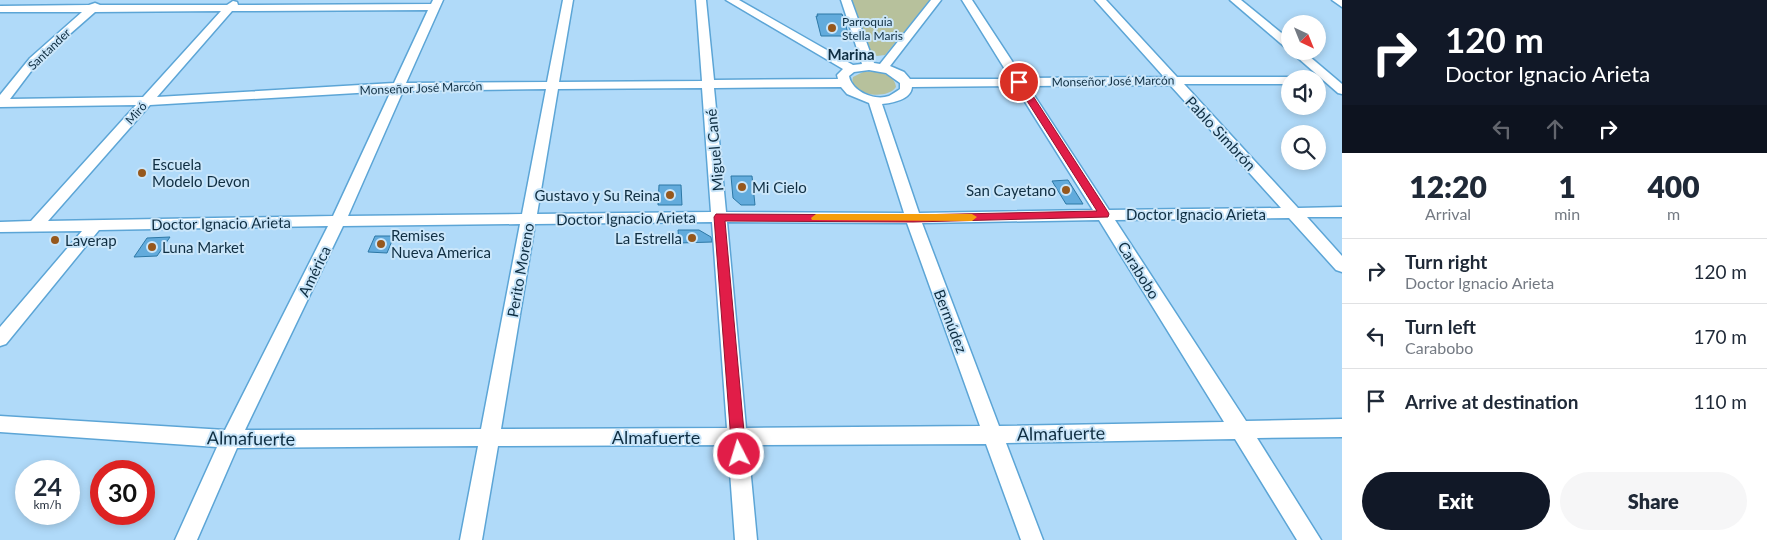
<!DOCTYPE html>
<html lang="en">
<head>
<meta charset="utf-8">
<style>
	:root { --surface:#fff; --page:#f6f6f7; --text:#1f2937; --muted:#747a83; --line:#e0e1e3; --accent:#111827 }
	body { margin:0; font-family:Lato,sans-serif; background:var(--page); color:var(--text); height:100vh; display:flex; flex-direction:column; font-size:19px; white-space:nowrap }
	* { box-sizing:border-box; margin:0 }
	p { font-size:16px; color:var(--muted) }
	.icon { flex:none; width:28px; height:28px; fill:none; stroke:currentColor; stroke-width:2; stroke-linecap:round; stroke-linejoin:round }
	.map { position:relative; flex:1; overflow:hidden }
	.sheet { display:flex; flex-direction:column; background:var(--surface); width:425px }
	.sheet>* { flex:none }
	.banner { background:#111827; color:#fff; overflow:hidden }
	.needle { width:32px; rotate:137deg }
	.tools { position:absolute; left:1281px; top:15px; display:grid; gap:10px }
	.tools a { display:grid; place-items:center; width:45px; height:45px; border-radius:50%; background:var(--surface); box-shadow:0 2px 8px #0003; font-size:25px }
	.speed { position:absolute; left:15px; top:460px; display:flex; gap:10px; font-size:25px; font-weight:700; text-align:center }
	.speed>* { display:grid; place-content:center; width:65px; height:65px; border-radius:50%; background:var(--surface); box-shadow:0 2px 8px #0003; line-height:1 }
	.speed small { font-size:12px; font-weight:400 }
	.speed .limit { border:8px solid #d22; background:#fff; color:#111 }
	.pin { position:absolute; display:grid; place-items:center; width:42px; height:42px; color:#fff; margin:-21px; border:2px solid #fff; border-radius:50%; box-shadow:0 1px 5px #0007 }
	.me { position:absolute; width:55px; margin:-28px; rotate:355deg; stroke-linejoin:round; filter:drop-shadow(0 0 4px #0008) }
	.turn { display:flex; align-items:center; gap:18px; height:105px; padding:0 20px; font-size:22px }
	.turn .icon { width:65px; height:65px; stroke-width:2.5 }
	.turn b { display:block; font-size:35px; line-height:42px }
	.lanes { display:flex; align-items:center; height:48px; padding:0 20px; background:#0003; justify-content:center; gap:25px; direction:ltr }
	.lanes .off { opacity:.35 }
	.eta { display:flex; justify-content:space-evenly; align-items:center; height:85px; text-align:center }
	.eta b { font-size:30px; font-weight:800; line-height:35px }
	.cta { display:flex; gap:10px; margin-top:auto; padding:10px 20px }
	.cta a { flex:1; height:58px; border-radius:30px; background:var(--accent); color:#fff; font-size:20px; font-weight:800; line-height:58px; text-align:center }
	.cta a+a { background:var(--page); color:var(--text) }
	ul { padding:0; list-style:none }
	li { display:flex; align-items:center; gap:15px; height:65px; padding:0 20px; border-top:1px solid var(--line) }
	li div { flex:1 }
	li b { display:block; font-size:19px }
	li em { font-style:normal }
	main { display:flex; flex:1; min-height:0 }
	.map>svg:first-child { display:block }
	.green { fill:#b7c19c }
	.building { fill:#62abdc; stroke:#2d78a6 }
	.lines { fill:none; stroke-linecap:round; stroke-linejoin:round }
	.minor-casing { stroke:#5ca5d6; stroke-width:3 }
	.minor { fill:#fff; fill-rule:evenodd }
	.route { fill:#e11d48; stroke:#92132f }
	.slow { fill:#f59e0b }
	.poi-dot { fill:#96581d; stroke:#cae6fa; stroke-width:2 }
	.labels { text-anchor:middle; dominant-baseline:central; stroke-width:4; stroke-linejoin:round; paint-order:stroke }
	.far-poi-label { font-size:12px; fill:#0f2e42; stroke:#cae6fa; text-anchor:start }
	.far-street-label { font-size:12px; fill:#0f2e42; stroke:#cae6fa }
	.far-quarter-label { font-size:15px; font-weight:bold; fill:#0f2e42; stroke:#cae6fa }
	.street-label { font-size:15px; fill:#0f2e42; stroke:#cae6fa }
	.poi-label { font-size:15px; fill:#0f2e42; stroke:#cae6fa; text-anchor:start }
	.near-street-label { font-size:18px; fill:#0f2e42; stroke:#cae6fa }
</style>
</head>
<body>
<main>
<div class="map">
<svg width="1342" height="540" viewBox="0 0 1342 540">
	<rect width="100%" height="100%" fill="#b0daf9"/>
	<g class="green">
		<polygon points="851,0 930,0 885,55 877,56 868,51"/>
		<path d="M863 72C875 71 894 72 896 87 887 101 847 95 853 77Z"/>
	</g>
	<g class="building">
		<polygon points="817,14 842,14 849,36 821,36 816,16 818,16"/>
		<polygon points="731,176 752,176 755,205 741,205 733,198"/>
		<polygon points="1068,180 1083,204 1066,204 1052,181"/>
		<polygon points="659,185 681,185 682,205 658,205"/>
		<polygon points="678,230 699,230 711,237 712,242 679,243"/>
		<polygon points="375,236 394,236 387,253 368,252"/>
		<polygon points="170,237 157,256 134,257 147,238"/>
	</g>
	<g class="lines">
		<g class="minor-casing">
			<g id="minor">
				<path d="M433 0H443L406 83 547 82 563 0H573L559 82 702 81 696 0H706L714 80 838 79 837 75 843 69 726 0H739L853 65 862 64 841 0H851L874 63 880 64 931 0H941L890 66 904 72 910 79H1011L962 0H972L1023 78 1164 77 1095 0H1106L1177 77H1294L1295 79H1290V84H1184L1298 208 1342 207V217H1307L1342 256V272L1336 270 1289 218 1115 220 1246 421 1342 419V437L1257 438 1321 540H1297L1235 439 1006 443 1043 540H1021L986 444 748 445 757 540H735L728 445 498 446 482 540H460L478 446 237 448 197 540H175L217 447 0 432V416L225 430 328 226 99 230 6 344 0 346V327L82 231 0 232V222L31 221 136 105 0 107V95L30 58 82 12H0V6L89 5 95 3 100 5H227L233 1 237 2 238 5 431 4ZM428 10 394 83 157 97 232 11ZM221 11 143 97 10 99 38 62 95 12ZM869 70 886 73 900 83V89C897 91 893 94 889 96 875 101 852 92 849 76L854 72ZM1170 85 1281 208 1109 210 1028 86ZM1015 86 1093 210 919 213 882 104C892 103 911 100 912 87ZM841 87 847 94 869 103 904 213 726 212 714 88ZM702 88 711 212 537 214 558 89ZM546 89 522 214 348 216 403 91ZM391 91 333 216 48 221 150 105ZM1099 220 1224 422 999 426 922 223ZM712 222 727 428 501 429 535 224ZM727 222 907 223 980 426 746 428ZM520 224 481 429 245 430 343 226Z"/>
				<polygon points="1230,0 1241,0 1290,40 1290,49 1286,48"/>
				<polygon points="1332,0 1342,0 1342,7"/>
				<polygon points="1290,51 1303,51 1342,84 1342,94 1338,93"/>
			</g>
		</g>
		<use href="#minor" class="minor"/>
	</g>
	<polygon class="route" points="1019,79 1024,82 1108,212 1109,214 1108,217 913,222 725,221 746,454 744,458 739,460 734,458 732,454 714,217 716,214 913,215 1097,211 1015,82"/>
	<polygon class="slow" points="816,214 972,214 977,217 972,221 812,220 811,218"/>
	<g class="poi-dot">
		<circle cx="832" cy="28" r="5"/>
		<circle cx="142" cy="173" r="5"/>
		<circle cx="742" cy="187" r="5"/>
		<circle cx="1066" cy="190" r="5"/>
		<circle cx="670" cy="195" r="5"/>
		<circle cx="692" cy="238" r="5"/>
		<circle cx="55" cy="240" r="5"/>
		<circle cx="381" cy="244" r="5"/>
		<circle cx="152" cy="247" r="5"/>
	</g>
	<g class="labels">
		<g class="far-poi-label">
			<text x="842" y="21">Parroquia<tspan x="842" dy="14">Stella Maris</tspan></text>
		</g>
		<g class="far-street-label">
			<text transform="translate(49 49) rotate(-44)">Santander</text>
			<text transform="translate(1113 81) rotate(-1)">Monseñor José Marcón</text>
			<text transform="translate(421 88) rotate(-2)">Monseñor José Marcón</text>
			<text transform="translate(136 113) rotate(-48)">Miró</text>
		</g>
		<g class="far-quarter-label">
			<text x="851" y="54">Marina</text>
		</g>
		<g class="street-label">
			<text transform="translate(1221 133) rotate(47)">Pablo Simbrón</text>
			<text transform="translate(714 150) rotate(-95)">Miguel Cané</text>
			<text x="1196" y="214">Doctor Ignacio Arieta</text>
			<text transform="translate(626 218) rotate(-1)">Doctor Ignacio Arieta</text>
			<text transform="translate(221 223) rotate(-1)">Doctor Ignacio Arieta</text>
			<text transform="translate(520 270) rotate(-80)">Perito Moreno</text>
			<text transform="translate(1139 270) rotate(58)">Carabobo</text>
			<text transform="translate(314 271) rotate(-64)">América</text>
			<text transform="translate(951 321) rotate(69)">Bermúdez</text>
		</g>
		<g class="poi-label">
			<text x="152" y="164">Escuela<tspan x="152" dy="17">Modelo Devon</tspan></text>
			<text x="752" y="187">Mi Cielo</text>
			<text x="1056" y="190" text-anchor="end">San Cayetano</text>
			<text x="660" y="195" text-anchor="end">Gustavo y Su Reina</text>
			<text x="391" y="235">Remises<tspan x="391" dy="17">Nueva America</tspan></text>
			<text x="682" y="238" text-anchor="end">La Estrella</text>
			<text x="65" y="240">Laverap</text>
			<text x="162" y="247">Luna Market</text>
		</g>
		<g class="near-street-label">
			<text transform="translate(1061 433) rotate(-1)">Almafuerte</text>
			<text x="656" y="437">Almafuerte</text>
			<text transform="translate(251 438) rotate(1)">Almafuerte</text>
		</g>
	</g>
</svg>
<div class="tools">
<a><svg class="needle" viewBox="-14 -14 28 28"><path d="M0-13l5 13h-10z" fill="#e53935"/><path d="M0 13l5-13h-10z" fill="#747a83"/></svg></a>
<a><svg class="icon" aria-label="sound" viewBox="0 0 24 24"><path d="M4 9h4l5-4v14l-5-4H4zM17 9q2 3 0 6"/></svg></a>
<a><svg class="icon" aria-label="search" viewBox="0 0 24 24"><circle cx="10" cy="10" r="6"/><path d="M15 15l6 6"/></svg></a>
</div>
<div class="speed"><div>24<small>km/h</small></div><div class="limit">30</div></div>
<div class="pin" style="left:1019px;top:82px;background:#d93025"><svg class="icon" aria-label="arrive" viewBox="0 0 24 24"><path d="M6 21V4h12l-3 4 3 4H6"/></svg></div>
<svg class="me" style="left:739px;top:454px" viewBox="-20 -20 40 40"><circle r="17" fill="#e11d48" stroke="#fff" stroke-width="3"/><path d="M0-11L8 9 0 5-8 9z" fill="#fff"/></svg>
</div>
<section class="sheet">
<div class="banner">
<div class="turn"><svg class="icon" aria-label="right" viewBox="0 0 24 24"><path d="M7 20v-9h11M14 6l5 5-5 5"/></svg><div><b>120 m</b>Doctor Ignacio Arieta</div></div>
<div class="lanes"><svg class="icon off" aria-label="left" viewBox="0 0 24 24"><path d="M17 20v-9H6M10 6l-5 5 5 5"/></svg><svg class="icon off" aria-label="ahead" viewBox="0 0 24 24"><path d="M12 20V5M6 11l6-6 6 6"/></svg><svg class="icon" aria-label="right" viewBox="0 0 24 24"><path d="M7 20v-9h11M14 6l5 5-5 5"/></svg></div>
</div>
<div class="eta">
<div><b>12:20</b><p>Arrival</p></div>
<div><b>1</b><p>min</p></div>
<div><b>400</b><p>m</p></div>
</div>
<ul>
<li><svg class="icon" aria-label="right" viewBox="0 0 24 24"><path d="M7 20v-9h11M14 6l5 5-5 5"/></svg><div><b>Turn right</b><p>Doctor Ignacio Arieta</p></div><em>120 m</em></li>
<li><svg class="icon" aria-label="left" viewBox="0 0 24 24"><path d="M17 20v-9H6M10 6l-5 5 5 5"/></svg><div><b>Turn left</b><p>Carabobo</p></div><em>170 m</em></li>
<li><svg class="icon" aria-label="arrive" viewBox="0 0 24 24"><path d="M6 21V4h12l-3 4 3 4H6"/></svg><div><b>Arrive at destination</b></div><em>110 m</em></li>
</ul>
<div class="cta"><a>Exit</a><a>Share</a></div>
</section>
</main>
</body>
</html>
